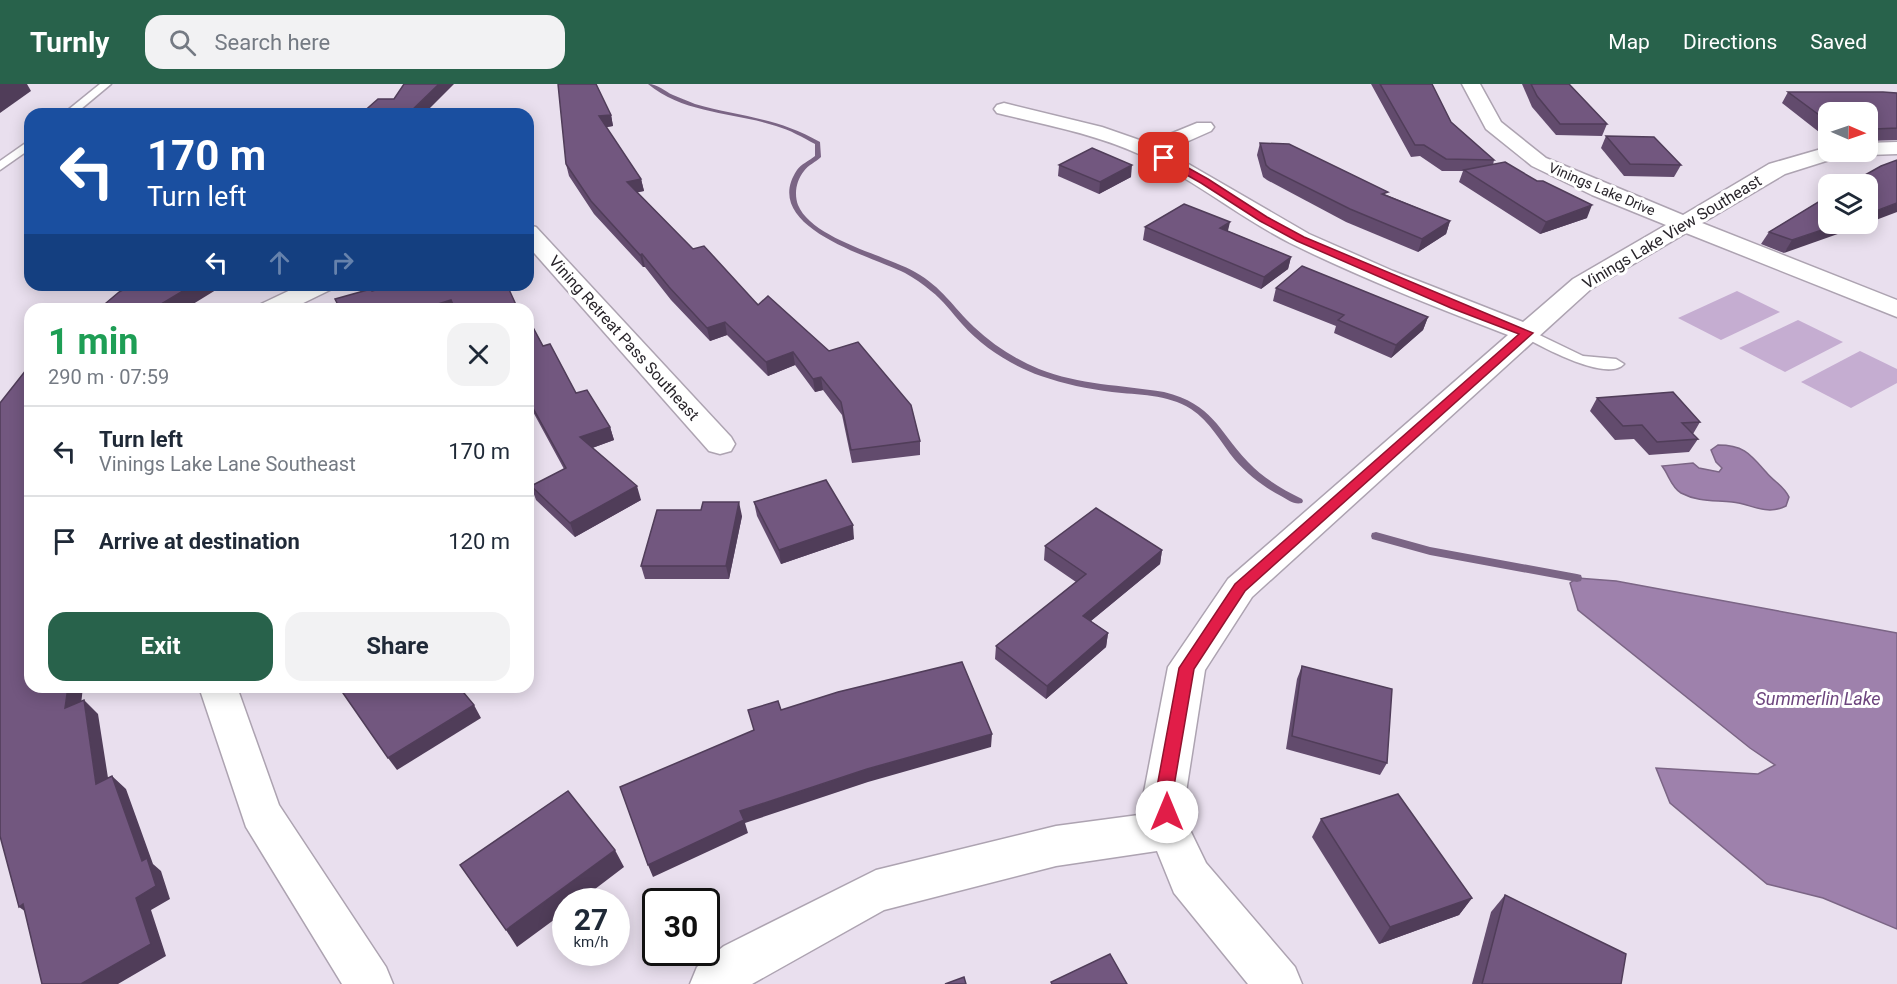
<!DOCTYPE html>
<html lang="en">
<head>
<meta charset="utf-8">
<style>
	:root { --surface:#fff; --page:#f2f2f3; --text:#1f2937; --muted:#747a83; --line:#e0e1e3; --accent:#28624b }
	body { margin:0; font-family:Roboto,sans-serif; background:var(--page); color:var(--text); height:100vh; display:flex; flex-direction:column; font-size:22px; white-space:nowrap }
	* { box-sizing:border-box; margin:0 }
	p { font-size:20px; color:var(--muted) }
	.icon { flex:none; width:33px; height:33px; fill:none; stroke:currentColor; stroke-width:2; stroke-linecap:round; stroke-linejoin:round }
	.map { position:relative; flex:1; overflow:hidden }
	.panel { position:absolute; left:24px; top:219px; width:510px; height:390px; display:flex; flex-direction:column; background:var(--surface); border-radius:18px; box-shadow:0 3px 15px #0003 }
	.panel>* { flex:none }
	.hud { position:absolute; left:24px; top:24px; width:510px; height:183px; border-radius:18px; box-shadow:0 3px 15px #0003; background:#1a4fa0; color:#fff; overflow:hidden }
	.needle { width:39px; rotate:92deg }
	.tools { position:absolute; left:1818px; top:18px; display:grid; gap:12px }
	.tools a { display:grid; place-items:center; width:60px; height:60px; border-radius:12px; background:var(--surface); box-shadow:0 3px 15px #0003; font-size:30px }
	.speed { position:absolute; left:552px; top:804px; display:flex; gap:12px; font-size:30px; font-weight:700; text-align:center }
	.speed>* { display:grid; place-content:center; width:78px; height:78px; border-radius:50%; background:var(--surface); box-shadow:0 3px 15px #0003; line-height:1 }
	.speed small { font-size:15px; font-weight:400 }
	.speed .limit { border:3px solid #111; border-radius:9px; background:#fff; color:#111 }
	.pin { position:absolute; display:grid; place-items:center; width:51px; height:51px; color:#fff; margin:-26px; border-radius:12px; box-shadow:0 3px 9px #0006 }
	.me { position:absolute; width:66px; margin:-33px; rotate:0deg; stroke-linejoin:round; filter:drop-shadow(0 0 4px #0008) }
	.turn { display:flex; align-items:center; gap:21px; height:126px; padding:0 24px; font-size:27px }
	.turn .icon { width:78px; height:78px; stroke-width:2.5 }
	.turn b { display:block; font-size:42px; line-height:51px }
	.lanes { display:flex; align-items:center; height:57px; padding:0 24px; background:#0003; justify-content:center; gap:30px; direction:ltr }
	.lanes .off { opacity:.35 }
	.round { display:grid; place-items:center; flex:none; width:63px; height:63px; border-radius:18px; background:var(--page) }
	.headline { display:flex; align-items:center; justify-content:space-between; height:102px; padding:0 24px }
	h1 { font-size:36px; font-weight:700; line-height:45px; color:#1e9e55 }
	.action { display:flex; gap:12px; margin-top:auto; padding:12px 24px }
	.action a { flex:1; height:69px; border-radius:18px; background:var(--accent); color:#fff; font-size:24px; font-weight:700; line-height:69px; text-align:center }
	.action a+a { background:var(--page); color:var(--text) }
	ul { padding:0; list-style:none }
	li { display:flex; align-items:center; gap:18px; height:90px; padding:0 24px; border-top:2px solid var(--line) }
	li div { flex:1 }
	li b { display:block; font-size:22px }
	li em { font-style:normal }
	header { display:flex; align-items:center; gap:36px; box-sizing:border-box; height:84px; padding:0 30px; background:var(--accent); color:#fff }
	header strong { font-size:28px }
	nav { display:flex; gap:33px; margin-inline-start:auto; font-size:21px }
	.search { width:420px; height:54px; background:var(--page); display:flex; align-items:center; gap:15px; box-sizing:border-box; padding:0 21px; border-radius:18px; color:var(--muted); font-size:22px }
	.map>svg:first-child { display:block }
	.green { fill:#c5add1 }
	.water { fill:#9e81ac; stroke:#7b6585; stroke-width:1.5 }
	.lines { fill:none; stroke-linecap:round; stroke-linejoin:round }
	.stream { fill:#7b6585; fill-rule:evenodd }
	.lane-casing { stroke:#ada3b1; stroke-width:3 }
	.street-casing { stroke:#ada3b1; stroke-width:3 }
	.lane { fill:#fff; fill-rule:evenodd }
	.street { fill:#fff; fill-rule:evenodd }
	.wall { fill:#624b6d }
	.shaded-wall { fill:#503d59 }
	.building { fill:#72577f; stroke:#503d59; stroke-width:1.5 }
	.route { fill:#e11d48; stroke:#92132f; stroke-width:1.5 }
	.labels { text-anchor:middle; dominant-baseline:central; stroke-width:6; stroke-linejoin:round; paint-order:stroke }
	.far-street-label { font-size:14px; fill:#28242a; stroke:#fff }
	.street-label { font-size:16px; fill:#28242a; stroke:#fff }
	.water-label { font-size:18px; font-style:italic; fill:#6d457e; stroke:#fff }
</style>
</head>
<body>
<header>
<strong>Turnly</strong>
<div class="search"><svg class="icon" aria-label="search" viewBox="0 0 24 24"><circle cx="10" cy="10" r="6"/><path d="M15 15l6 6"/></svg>Search here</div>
<nav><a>Map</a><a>Directions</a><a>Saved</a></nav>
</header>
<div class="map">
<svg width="1897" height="900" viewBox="0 0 1897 900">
	<rect width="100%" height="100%" fill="#e9dfee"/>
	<g class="green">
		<polygon points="1737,207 1780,228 1721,256 1678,234"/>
		<polygon points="1798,236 1843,258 1785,288 1739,264"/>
		<polygon points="1860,267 1897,285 1897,299 1851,324 1801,298"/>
	</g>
	<g class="water">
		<path d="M1718 361C1744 361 1750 370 1766 388 1774 398 1783 401 1789 413L1786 422C1766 432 1752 420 1732 418 1714 416 1698 418 1681 409 1671 403 1669 391 1662 382L1693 379 1699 384 1719 388 1722 384 1716 378 1711 366Z"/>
		<polygon points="1577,494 1616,497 1897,549 1897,845 1823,814 1767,800 1670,719 1656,684 1758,690 1775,681 1750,664 1578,526 1570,499"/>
	</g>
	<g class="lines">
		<g class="stream">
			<path d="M648 0C658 0 664 7 673 11 680 14 688 17 695 20 740 33 777 33 820 58L821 73C816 78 808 81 804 87 796 97 794 110 798 121 812 155 885 171 915 188 943 204 952 222 974 243 993 261 1015 275 1039 285 1079 301 1122 301 1164 308 1214 321 1216 344 1248 378 1263 394 1282 405 1302 415L1303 417 1302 419C1294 421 1288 416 1281 412 1264 403 1248 391 1235 376 1221 359 1210 337 1191 325 1167 310 1138 311 1112 308 1088 305 1064 300 1041 292 1011 281 983 264 962 240 952 229 943 216 931 207 923 200 914 194 905 189 871 172 759 143 797 86 801 80 809 77 815 72V60C802 53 790 46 776 42 734 28 684 30 648 0Z"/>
			<polygon points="1376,448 1430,463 1577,490 1581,491 1582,494 1581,497 1577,498 1430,471 1372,455 1371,452 1372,449"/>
		</g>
		<g class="lane-casing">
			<g id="lane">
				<polygon points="100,0 111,0 75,30 63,30"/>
				<polygon points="30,56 30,65 0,86 0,77"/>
				<path d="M1527 245 1583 272 1616 275 1624 280C1607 299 1540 262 1522 252L1520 249 1522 246Z"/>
			</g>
		</g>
		<g class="street-casing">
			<g id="street">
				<path d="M1462 0H1480L1501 38 1546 74 1683 131 1769 80 1828 63V68H1845L1842 72 1785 90 1702 139 1897 216V233L1686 149 1591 205 1252 513 1205 586 1186 708 1190 746 1206 779 1295 883 1302 900H1248L1174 809 1157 767 1056 782 884 826 752 900H690L697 883 724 862 876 786 1056 742 1146 730 1144 708 1168 583 1228 495 1508 251C1435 223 1361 194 1290 159 1239 133 1194 95 1141 71 1096 50 1045 41 997 29L994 25 997 21 1004 19 1102 43 1148 59 1197 39H1211L1214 43 1211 47 1166 67 1309 150 1393 187 1523 238 1573 195 1666 141 1592 111 1532 82 1486 45Z"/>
				<polygon points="1897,58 1897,70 1868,71 1859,68 1868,68 1868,59"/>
				<polygon points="528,141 536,143 731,353 735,360 731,367 720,370 709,367 528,162"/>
				<polygon points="301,201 334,201 330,206 291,225 257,225 261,220"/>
				<polygon points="199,603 237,603 279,721 386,883 393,900 342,900 246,743"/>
			</g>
		</g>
		<use href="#lane" class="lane"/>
		<use href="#street" class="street"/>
	</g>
	<g class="wall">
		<polygon points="1371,0 1432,0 1451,38 1494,76 1493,81 1587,134 1540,150 1459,98 1463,87 1442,87 1420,72 1411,73"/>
		<polygon points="1522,0 1569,0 1607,40 1602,52 1556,51 1532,23"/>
		<polygon points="1788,8 1897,9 1897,56 1869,57 1868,60 1868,28 1828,28 1828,49 1827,48 1819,48 1782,19"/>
		<polygon points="611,31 613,42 606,43 641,95 644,107 637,108 693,165 920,357 920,371 852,379 842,331 823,306 815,308 795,281 768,292 727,251 710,257 671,216 645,183 643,183 594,130 569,92 566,80"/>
		<polygon points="1606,52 1681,81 1674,93 1624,92 1601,64"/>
		<polygon points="1260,59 1450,137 1446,150 1418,168 1346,138 1267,96 1263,93 1257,71"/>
		<polygon points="1059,81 1131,93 1099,110 1058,92"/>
		<polygon points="1828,112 1784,169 1761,160 1769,148"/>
		<polygon points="1145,143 1228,147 1291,173 1288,185 1261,205 1143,156"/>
		<polygon points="1276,204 1428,233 1423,246 1391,274 1334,249 1336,242 1273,217"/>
		<polygon points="528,234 543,262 576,309 610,343 614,356 592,364 641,416 575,453 536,416 531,402 564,385 532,326 528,327"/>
		<polygon points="1597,314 1700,338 1693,350 1698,355 1689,368 1649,371 1634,355 1615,356 1590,327"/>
		<polygon points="754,418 854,455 781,480 757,432"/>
		<polygon points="701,426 742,432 729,495 645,495 641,482"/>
		<polygon points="1045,462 1162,466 1160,480 1091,537 1108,549 1106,563 1046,615 995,575 996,562 1076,498 1044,476"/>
		<polygon points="1302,582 1387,679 1380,691 1286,665 1297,595"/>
		<polygon points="1321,735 1472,814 1459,831 1379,860 1312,753"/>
		<polygon points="1505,811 1621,900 1472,900 1491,828"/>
	</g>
	<g class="shaded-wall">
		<polygon points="0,0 27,0 31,7 0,29"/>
		<polygon points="439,0 454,0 424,30 408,30"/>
		<polygon points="611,31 613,42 602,44 599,32"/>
		<polygon points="1132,81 1131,93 1099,110 1100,98"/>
		<polygon points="641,95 644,107 630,110 627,98"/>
		<polygon points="1897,119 1897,128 1868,139 1868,130"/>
		<polygon points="1592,121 1587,134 1540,150 1546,138"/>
		<polygon points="1450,137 1446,150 1418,168 1422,155"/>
		<polygon points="1230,138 1227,151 1220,144"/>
		<polygon points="1840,140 1866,140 1784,169 1792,156"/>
		<polygon points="642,170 645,183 643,183 640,171"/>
		<polygon points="1291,173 1288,185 1261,205 1264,193"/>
		<polygon points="193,201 224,201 185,225 153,225"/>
		<polygon points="451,216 455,225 422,225"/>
		<polygon points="1428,233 1423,246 1391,274 1396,261"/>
		<polygon points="725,238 727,251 710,257 707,244"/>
		<polygon points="793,268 795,281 768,292 766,278"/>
		<polygon points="821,293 823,306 815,308 813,295"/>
		<polygon points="528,316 532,326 528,327"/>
		<polygon points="610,343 614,356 584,367 580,353"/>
		<polygon points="637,402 641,416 575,453 570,439"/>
		<polygon points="739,418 742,432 729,495 726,482"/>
		<polygon points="853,441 854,455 781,480 779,466"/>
		<polygon points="1162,466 1160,480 1081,545 1083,532"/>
		<polygon points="1108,549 1106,563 1046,615 1047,602"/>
		<polygon points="68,603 83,603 79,638 65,624"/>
		<polygon points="84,616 98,630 111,713 96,700"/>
		<polygon points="474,621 481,634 397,686 388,674"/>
		<polygon points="992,650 991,663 868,698 745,739 748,749 653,793 648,781 740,727 867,685"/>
		<polygon points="112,692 126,705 153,780 161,787 170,815 151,826 166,872 118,900 81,900 136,814 142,777"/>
		<polygon points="615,766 624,783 578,818 566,818 566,827 517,863 506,846"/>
		<polygon points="1472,814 1459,831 1379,860 1390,843"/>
		<polygon points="23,820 36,835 19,823"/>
	</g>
	<g class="building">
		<polygon points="404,0 439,0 408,30 361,30 378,15 394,15"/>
		<polygon points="558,0 596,0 611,31 599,32 641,95 627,98 693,165 704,162 758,221 768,212 829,267 858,258 911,321 920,357 851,366 841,318 821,293 813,295 793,268 766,278 725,238 707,244 669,203 642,170 640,171 591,117 566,80"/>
		<polygon points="1380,0 1432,0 1451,38 1494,76 1446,75 1424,61 1415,61"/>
		<polygon points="1531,0 1569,0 1607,40 1560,40 1537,12"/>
		<polygon points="1788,8 1883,8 1897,9 1897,44 1875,45 1873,51 1868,51 1868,28 1828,28 1828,36 1826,36"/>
		<polygon points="1606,52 1654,53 1681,81 1630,80"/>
		<polygon points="1260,59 1289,60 1388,108 1382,110 1450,137 1422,155 1350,125 1270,85 1266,81"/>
		<polygon points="1092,64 1132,81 1100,98 1059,81"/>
		<polygon points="1897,76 1897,119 1868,130 1868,100 1849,100 1881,82"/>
		<polygon points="1505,78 1537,97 1543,97 1592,121 1546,138 1464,86"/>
		<polygon points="1828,112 1828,140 1840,140 1792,156 1769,148"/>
		<polygon points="1184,120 1230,138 1220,144 1291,173 1264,193 1145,143"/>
		<polygon points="1302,182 1428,233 1396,261 1338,236 1344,231 1276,204"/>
		<polygon points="132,201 193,201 153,225 99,225 119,208"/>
		<polygon points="392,201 507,201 517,223 522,222 524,225 455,225 451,216 422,225 340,225 335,215 371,205 372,207"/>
		<polygon points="528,234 543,262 550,260 576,309 587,306 610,343 580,353 637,402 570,439 531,402 566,384 528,315"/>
		<polygon points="30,283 30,603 68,603 65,624 84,616 96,700 112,692 142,777 147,774 156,802 136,814 151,860 81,900 42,900 23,820 19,823 0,752 0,319 26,286"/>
		<polygon points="1673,308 1700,338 1682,339 1698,355 1657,358 1642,341 1623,342 1597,314"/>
		<polygon points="826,396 853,441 779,466 754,418"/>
		<polygon points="703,418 739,418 726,482 641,482 657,426 701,426"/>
		<polygon points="1096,424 1162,466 1083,532 1108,549 1047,602 996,562 1086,490 1045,462"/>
		<polygon points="962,578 992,650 867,685 740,727 744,736 648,781 620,703 754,646 748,626 778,617 781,626 838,608"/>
		<polygon points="1302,582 1392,605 1387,679 1292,652"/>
		<polygon points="340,603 459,603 474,621 388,674 343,609"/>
		<polygon points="568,707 615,766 506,846 460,781"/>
		<polygon points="1398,710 1472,814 1390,843 1321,735"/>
		<polygon points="1505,811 1626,870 1621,900 1482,900"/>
		<polygon points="1110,870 1127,900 1052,900 1051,898"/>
		<polygon points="964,893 966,900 945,900"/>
	</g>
	<polygon class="route" points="1160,72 1167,72 1208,95 1267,133 1304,153 1533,249 1245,507 1194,585 1173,708 1176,728 1173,733 1167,735 1161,733 1156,708 1179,584 1235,500 1519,250 1451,224 1297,157 1260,137 1201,99 1160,76"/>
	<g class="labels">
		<g class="far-street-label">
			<text transform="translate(1602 105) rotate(23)">Vinings Lake Drive</text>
		</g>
		<g class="street-label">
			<text transform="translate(1672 148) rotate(-31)">Vinings Lake View Southeast</text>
			<text transform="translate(624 254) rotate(48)">Vining Retreat Pass Southeast</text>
		</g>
		<g class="water-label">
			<text x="1818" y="614">Summerlin Lake</text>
		</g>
	</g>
</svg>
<div class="tools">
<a><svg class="needle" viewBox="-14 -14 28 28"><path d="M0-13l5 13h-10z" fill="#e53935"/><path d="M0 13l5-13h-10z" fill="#747a83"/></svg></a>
<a><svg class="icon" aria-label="layers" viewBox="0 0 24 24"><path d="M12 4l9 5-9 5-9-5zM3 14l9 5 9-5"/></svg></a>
</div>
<div class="speed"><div>27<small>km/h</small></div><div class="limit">30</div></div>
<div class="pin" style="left:1164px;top:74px;background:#d93025"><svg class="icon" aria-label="arrive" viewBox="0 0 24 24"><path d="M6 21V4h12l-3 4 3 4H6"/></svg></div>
<svg class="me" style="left:1167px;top:728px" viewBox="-20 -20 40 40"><circle r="19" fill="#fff"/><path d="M0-13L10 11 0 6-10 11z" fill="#e11d48"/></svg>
<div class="hud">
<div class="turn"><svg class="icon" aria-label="left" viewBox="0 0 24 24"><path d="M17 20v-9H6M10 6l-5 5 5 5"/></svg><div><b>170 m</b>Turn left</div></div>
<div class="lanes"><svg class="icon" aria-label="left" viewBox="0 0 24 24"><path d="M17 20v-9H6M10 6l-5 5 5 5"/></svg><svg class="icon off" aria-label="ahead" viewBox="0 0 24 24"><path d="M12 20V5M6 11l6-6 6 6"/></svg><svg class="icon off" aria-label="right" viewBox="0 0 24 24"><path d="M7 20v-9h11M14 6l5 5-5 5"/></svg></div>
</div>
<section class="panel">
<div class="headline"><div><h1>1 min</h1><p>290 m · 07:59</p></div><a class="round"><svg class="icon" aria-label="close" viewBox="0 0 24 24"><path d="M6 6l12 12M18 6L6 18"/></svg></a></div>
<ul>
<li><svg class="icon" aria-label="left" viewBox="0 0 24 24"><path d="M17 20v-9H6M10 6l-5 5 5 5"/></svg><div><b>Turn left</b><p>Vinings Lake Lane Southeast</p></div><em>170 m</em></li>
<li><svg class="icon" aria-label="arrive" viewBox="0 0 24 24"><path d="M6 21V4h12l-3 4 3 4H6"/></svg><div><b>Arrive at destination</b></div><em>120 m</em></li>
</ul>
<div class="action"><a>Exit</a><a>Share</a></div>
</section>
</div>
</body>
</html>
